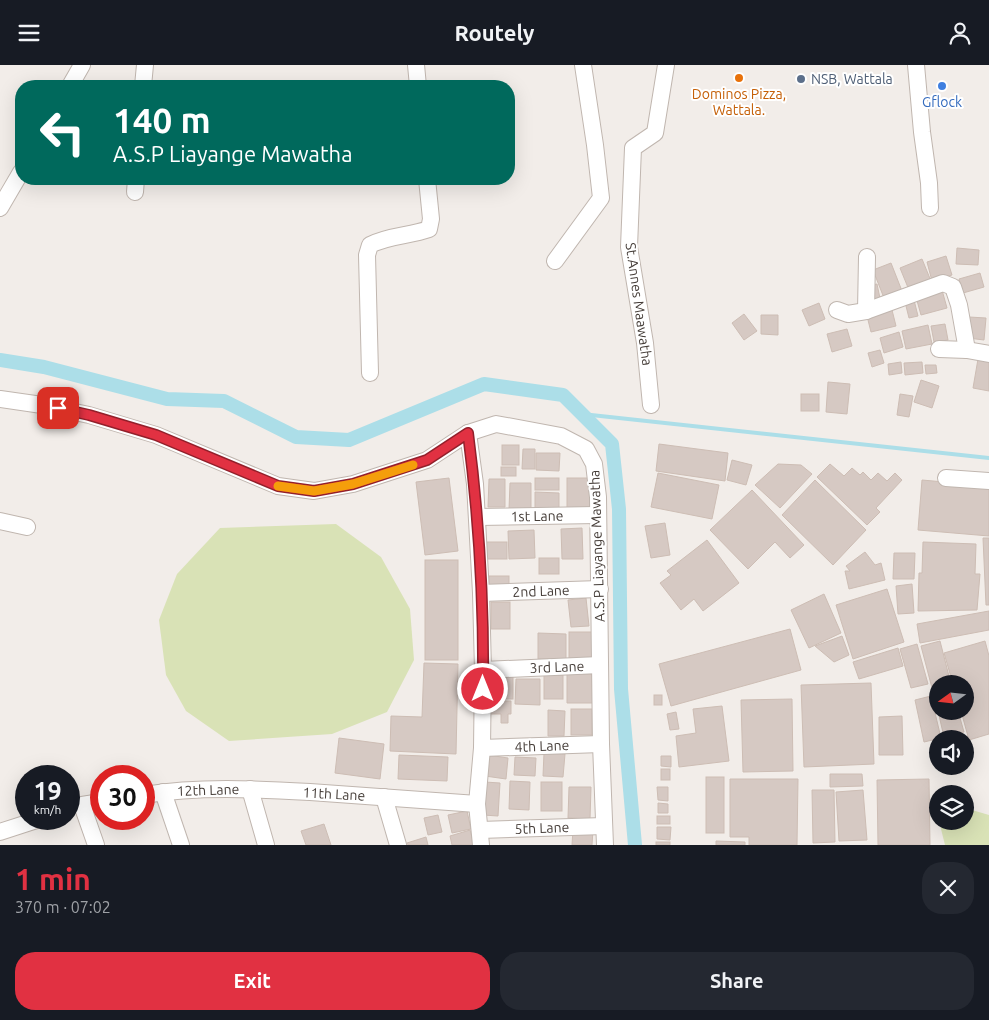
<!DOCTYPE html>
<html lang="en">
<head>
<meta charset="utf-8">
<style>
	:root { --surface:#171b24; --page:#242831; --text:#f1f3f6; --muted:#9ea1a6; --accent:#e13142 }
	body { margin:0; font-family:Ubuntu,sans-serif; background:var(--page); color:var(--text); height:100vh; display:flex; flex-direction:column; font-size:19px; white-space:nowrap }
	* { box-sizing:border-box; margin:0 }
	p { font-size:16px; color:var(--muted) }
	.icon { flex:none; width:28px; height:28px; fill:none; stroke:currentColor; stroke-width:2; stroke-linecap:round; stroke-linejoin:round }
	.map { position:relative; height:780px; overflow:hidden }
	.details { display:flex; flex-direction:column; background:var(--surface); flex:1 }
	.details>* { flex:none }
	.banner { position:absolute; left:15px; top:15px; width:500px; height:105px; border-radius:20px; box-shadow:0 5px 20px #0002; background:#00695c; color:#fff; overflow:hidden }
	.needle { width:32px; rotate:255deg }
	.fabs { position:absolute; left:929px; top:610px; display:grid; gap:10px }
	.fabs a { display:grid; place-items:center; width:45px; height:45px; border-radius:50%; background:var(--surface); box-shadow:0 5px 20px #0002; font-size:25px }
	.speed { position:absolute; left:15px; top:700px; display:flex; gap:10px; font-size:25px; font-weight:700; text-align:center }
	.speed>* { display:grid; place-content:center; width:65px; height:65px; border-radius:50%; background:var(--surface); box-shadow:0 5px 20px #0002; line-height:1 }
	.speed small { font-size:12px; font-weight:400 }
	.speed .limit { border:8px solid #d22; background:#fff; color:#111 }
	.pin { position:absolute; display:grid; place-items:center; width:42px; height:42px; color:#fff; margin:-21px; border-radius:10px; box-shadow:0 2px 8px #0006 }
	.me { position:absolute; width:55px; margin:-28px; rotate:0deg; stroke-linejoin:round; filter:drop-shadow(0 0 4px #0008) }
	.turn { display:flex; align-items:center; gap:18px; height:105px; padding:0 15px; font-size:22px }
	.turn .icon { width:65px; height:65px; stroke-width:2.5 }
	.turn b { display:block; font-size:35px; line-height:42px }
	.round { display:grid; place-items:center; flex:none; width:52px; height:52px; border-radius:20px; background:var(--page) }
	.head { display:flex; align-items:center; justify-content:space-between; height:85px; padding:0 15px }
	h1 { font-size:30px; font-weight:700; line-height:38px; color:var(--accent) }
	.cta { display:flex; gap:10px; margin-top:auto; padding:10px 15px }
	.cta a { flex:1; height:58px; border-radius:20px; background:var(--accent); color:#fff; font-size:20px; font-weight:700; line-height:58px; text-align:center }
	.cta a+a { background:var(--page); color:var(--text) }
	header { display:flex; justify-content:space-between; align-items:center; height:65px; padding:0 15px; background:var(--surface); font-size:22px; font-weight:700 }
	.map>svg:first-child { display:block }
	.green { fill:#d9e2b6 }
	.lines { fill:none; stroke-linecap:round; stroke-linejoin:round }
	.stream { stroke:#acdee8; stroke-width:4 }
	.canal { stroke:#acdee8; stroke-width:14 }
	.building { fill:#d6c9c3; stroke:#cdbdb4 }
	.minor-casing { stroke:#c0b6af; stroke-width:18 }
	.minor { stroke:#fff; stroke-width:16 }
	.route-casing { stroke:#92202b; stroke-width:12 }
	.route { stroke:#e13142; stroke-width:9 }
	.slow { stroke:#f59e0b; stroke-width:9 }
	.food-dot { fill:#e8710a; stroke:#fff; stroke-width:2 }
	.service-dot { fill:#5c6f8a; stroke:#fff; stroke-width:2 }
	.shop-dot { fill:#3f7fe0; stroke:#fff; stroke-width:2 }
	.labels { text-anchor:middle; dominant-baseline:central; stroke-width:4; stroke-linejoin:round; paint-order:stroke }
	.service-label { font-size:14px; fill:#4e5e75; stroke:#fff; text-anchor:start }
	.food-label { font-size:14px; fill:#c56008; stroke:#fff }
	.shop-label { font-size:14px; fill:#366cbe; stroke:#fff }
	.street-label { font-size:14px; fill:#453d38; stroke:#fff }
</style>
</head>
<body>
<header><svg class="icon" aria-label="menu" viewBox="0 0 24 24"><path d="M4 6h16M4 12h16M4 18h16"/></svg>Routely<svg class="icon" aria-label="person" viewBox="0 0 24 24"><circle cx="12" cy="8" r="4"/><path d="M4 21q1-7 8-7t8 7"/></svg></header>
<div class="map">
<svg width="989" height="780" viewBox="0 0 989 780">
	<rect width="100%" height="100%" fill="#f2ede9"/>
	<g class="green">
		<polygon points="336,459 381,492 410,544 414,595 387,647 332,669 229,676 186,646 166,610 159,555 177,509 220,463"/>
		<polygon points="972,745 989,750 989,780 945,780 939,756 965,756 965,746"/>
	</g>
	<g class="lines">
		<polyline class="stream" points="582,349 989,393"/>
		<polyline class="canal" points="0,295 44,302 167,334 224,336 296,372 349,375 484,319 563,330 612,379 619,444 621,624 635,780"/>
	</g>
	<g class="building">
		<polygon points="957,183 979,185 978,200 956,199"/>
		<polygon points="946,191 952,210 932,216 927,197"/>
		<polygon points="922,194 931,216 909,225 900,203"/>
		<polygon points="891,198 902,226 884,233 873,205"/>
		<polygon points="980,208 984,222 963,228 959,214"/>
		<polygon points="877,219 881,238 872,240 867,221"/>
		<polygon points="942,225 947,243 921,250 916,232"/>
		<polygon points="914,235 918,251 909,253 905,237"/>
		<polygon points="819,238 825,254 809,261 802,245"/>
		<polygon points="892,245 896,261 871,267 867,251"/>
		<polygon points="744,249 757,266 744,275 732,258"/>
		<polygon points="761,250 778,250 778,270 761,269"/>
		<polygon points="969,252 986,253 984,275 968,273"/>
		<polygon points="945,259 948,275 934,277 931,261"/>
		<polygon points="928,260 932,279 906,284 902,266"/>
		<polygon points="847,264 852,281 832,287 827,269"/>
		<polygon points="899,267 903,282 884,288 880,273"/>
		<polygon points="880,285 884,298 872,302 868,288"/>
		<polygon points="978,294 989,296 989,326 973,323"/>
		<polygon points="901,297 902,308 889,310 888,299"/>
		<polygon points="922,297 923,308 905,310 904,298"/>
		<polygon points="925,300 936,300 937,308 926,309"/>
		<polygon points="921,315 939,321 932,343 914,337"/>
		<polygon points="828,317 850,319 847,349 826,347"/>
		<rect x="801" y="329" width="18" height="17"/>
		<polygon points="900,329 913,331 909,352 897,350"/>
		<polygon points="659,379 728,388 725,416 656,406"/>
		<rect x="502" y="380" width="17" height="20"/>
		<polygon points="523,384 535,384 535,404 522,404"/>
		<polygon points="536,388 560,388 559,406 536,405"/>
		<polygon points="732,395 752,400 746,420 727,415"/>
		<polygon points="778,399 801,400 812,409 780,443 755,420"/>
		<polygon points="830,399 844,411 852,403 860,410 863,407 871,415 878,408 887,416 895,408 902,415 876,443 880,447 867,460 817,412"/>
		<rect x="501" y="402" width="15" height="9"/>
		<polygon points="658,408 719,420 712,454 651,442"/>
		<polygon points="449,413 458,486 425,490 416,417"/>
		<rect x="535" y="413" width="24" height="12"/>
		<rect x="567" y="413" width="23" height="32"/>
		<polygon points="489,414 505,414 505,442 488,442"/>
		<polygon points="815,415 866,465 833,500 782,450"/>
		<polygon points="922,415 989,421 989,471 918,465"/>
		<polygon points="510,418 531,418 531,445 509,444"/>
		<polygon points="752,425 804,480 790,493 775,477 748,504 710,465"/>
		<polygon points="535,427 559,428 559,447 535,446"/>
		<polygon points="665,458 670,490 651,493 645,461"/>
		<polygon points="582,463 583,494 562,494 561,464"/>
		<polygon points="534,465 535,493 509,494 508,466"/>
		<polygon points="983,473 989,473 989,540 986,540"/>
		<polygon points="707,475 739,518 703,546 694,534 681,545 660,518 671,510 667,506"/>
		<rect x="484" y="477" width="23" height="17"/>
		<polygon points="923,477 976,479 975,509 980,509 977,545 918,546 919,508 922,508"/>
		<polygon points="865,487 875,500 881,498 885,515 849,524 845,506 850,506 846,501"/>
		<polygon points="894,488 915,488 914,514 893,514"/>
		<rect x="539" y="493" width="20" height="16"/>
		<rect x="425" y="495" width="33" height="100"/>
		<rect x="489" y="511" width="20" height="12"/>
		<polygon points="912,519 914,548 898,549 896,521"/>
		<polygon points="887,524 904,577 853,594 836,540"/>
		<polygon points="824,529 841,568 809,583 791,545"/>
		<polygon points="586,533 589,561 571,562 568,535"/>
		<rect x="491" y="537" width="19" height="27"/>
		<polygon points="989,546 989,565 920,578 917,559"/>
		<polygon points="790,564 801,605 671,641 659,599"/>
		<rect x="569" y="567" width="23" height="30"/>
		<polygon points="538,568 566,569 566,594 538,594"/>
		<polygon points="842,571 849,590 834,597 815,581"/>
		<polygon points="940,576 951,619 938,619 938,646 921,581"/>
		<polygon points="985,576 989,591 989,669 969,675 961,646 965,646 965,619 953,619 944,588"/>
		<polygon points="917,579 928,619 911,623 900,584"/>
		<polygon points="898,583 903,601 859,614 853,597"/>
		<polygon points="424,598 458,599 456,689 390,686 391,651 422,652"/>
		<polygon points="567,608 594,609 594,638 567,638"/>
		<rect x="544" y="610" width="19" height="24"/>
		<rect x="492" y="612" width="21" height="22"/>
		<polygon points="516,614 540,614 540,640 515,639"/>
		<polygon points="871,618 874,699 804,702 801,620"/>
		<rect x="654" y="630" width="8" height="10"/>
		<polygon points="931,631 941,673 924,677 915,635"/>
		<polygon points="792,634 793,706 743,707 741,635"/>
		<polygon points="487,636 511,636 511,649 508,649 508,658 501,658 501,649 487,649"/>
		<polygon points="722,641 729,696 679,702 676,671 696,668 693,644"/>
		<rect x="571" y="644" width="21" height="26"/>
		<polygon points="548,645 565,646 564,671 548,671"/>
		<polygon points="938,646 958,646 964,667 944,672"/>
		<polygon points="676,647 679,664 670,665 667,649"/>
		<polygon points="902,651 903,690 879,690 879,652"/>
		<polygon points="339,673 384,679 380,714 335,708"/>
		<polygon points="544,688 565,689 563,712 543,711"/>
		<polygon points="399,690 448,692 447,716 398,714"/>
		<polygon points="488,690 508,693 506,714 485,711"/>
		<polygon points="661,691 671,691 671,702 661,701"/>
		<polygon points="515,692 536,693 535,711 514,710"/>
		<rect x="661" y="704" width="9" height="11"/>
		<polygon points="830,709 862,709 863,721 830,722"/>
		<rect x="706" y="712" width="18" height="56"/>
		<polygon points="730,714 798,714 797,780 749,780 749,772 730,772"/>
		<polygon points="929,714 930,780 878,780 877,715"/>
		<polygon points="510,716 530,717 529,745 509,744"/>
		<polygon points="485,717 500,718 498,751 483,750"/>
		<rect x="541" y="717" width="21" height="29"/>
		<polygon points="569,722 591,722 590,754 568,753"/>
		<polygon points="657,722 668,722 668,736 658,735"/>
		<polygon points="812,725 834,725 835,777 813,778"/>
		<polygon points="863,725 867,775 839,776 836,727"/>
		<polygon points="658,738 668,739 668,748 658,748"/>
		<polygon points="467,746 471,764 452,768 448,750"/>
		<polygon points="438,750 442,767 428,770 424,753"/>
		<rect x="657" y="751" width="13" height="8"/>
		<polygon points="324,759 331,780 306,780 301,766"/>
		<polygon points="657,762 671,762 670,775 657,774"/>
		<polygon points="573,764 593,765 592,780 572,780"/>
		<polygon points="470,765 474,780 452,780 450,771"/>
		<polygon points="426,772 428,780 408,780 407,778"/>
		<polygon points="716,776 745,777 745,780 716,780"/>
		<rect x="656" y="777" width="14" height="3"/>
	</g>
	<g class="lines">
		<g class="minor-casing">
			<g id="minor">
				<polyline points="416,0 418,21"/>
				<polyline points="916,0 922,67 929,118 930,143"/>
				<polyline points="70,21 82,0"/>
				<polyline points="143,21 145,0"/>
				<polyline points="135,127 136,114"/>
				<polyline points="0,143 21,107"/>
				<polyline points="555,196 601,133 595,80 583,0"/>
				<polyline points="837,245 848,249 866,246 943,218 953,222 959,240 967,285"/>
				<polyline points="866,246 867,192"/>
				<polyline points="939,284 967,285 989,289"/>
				<path d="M370 308 367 190 370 180C389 170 410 171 429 164L431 154 427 114"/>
				<polyline points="0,334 42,340 89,350 156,370 278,421 314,426 353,419 427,395 468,368 496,359 561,371 586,384 594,399 598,432 601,679 605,780"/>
				<polyline points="651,340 645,278 629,182 633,83 655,68 666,0"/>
				<polyline points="468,368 475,419 481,528 483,605 482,683 477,739 481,780"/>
				<polyline points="946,413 989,416"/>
				<polyline points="478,452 597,450"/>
				<polyline points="0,456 27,462"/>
				<polyline points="481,528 600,524"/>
				<polyline points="483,605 600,600"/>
				<polyline points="482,683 601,679"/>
				<polyline points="250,724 266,780"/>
				<polyline points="163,727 181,780"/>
				<path d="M144 730C198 721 255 724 310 727 366 731 421 735 477 739"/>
				<polyline points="384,732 398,780"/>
				<polyline points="480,765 604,761"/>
				<polyline points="0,767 40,754"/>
				<polyline points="96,780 82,740 101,737"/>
			</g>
		</g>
		<use href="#minor" class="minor"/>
	</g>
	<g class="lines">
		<g class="route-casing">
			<path id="route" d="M58 343 89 350 156 370 278 421 314 426 353 419 427 395 468 368C479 453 484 539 483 624"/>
		</g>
		<use href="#route" class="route"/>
		<polyline class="slow" points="278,421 314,426 353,419 413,400"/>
	</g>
	<circle class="food-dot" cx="739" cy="13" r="5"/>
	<circle class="service-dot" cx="801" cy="14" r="5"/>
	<circle class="shop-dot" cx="942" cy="21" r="5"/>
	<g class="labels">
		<g class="service-label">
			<text x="811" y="14">NSB, Wattala</text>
		</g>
		<g class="food-label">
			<text x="739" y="29">Dominos Pizza,<tspan x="739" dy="16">Wattala.</tspan></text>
		</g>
		<g class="shop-label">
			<text x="942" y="37">Gflock</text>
		</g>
		<g class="street-label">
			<text transform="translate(639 239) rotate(82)">St.Annes Maawatha</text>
			<text transform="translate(537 451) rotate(-1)">1st Lane</text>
			<text transform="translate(597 481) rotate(-92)">A.S.P Liayange Mawatha</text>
			<text transform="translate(541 526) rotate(-2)">2nd Lane</text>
			<text transform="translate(557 602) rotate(-2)">3rd Lane</text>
			<text transform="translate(542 681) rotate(-2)">4th Lane</text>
			<text transform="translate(208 725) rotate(-2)">12th Lane</text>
			<text transform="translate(334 729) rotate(3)">11th Lane</text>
			<text transform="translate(542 763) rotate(-2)">5th Lane</text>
		</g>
	</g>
</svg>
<div class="fabs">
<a><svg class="needle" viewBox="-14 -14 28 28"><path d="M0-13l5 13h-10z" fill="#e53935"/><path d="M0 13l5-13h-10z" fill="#9ea1a6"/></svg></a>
<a><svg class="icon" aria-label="sound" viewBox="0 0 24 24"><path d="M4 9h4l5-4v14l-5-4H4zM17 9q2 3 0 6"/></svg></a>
<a><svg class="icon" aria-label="layers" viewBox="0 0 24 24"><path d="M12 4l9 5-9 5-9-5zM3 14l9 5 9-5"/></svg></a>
</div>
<div class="speed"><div>19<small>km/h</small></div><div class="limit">30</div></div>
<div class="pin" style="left:58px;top:343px;background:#d93025"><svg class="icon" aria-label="arrive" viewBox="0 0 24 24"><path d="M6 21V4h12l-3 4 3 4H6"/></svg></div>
<svg class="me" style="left:483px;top:624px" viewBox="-20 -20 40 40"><circle r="17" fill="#e13142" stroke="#fff" stroke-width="3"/><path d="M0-11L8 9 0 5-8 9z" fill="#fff"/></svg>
<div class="banner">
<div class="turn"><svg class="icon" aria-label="left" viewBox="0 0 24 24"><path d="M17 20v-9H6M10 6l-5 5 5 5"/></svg><div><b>140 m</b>A.S.P Liayange Mawatha</div></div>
</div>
</div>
<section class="details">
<div class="head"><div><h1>1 min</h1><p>370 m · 07:02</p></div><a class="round"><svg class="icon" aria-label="close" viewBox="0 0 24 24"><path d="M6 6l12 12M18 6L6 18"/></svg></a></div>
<div class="cta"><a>Exit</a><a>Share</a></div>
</section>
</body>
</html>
